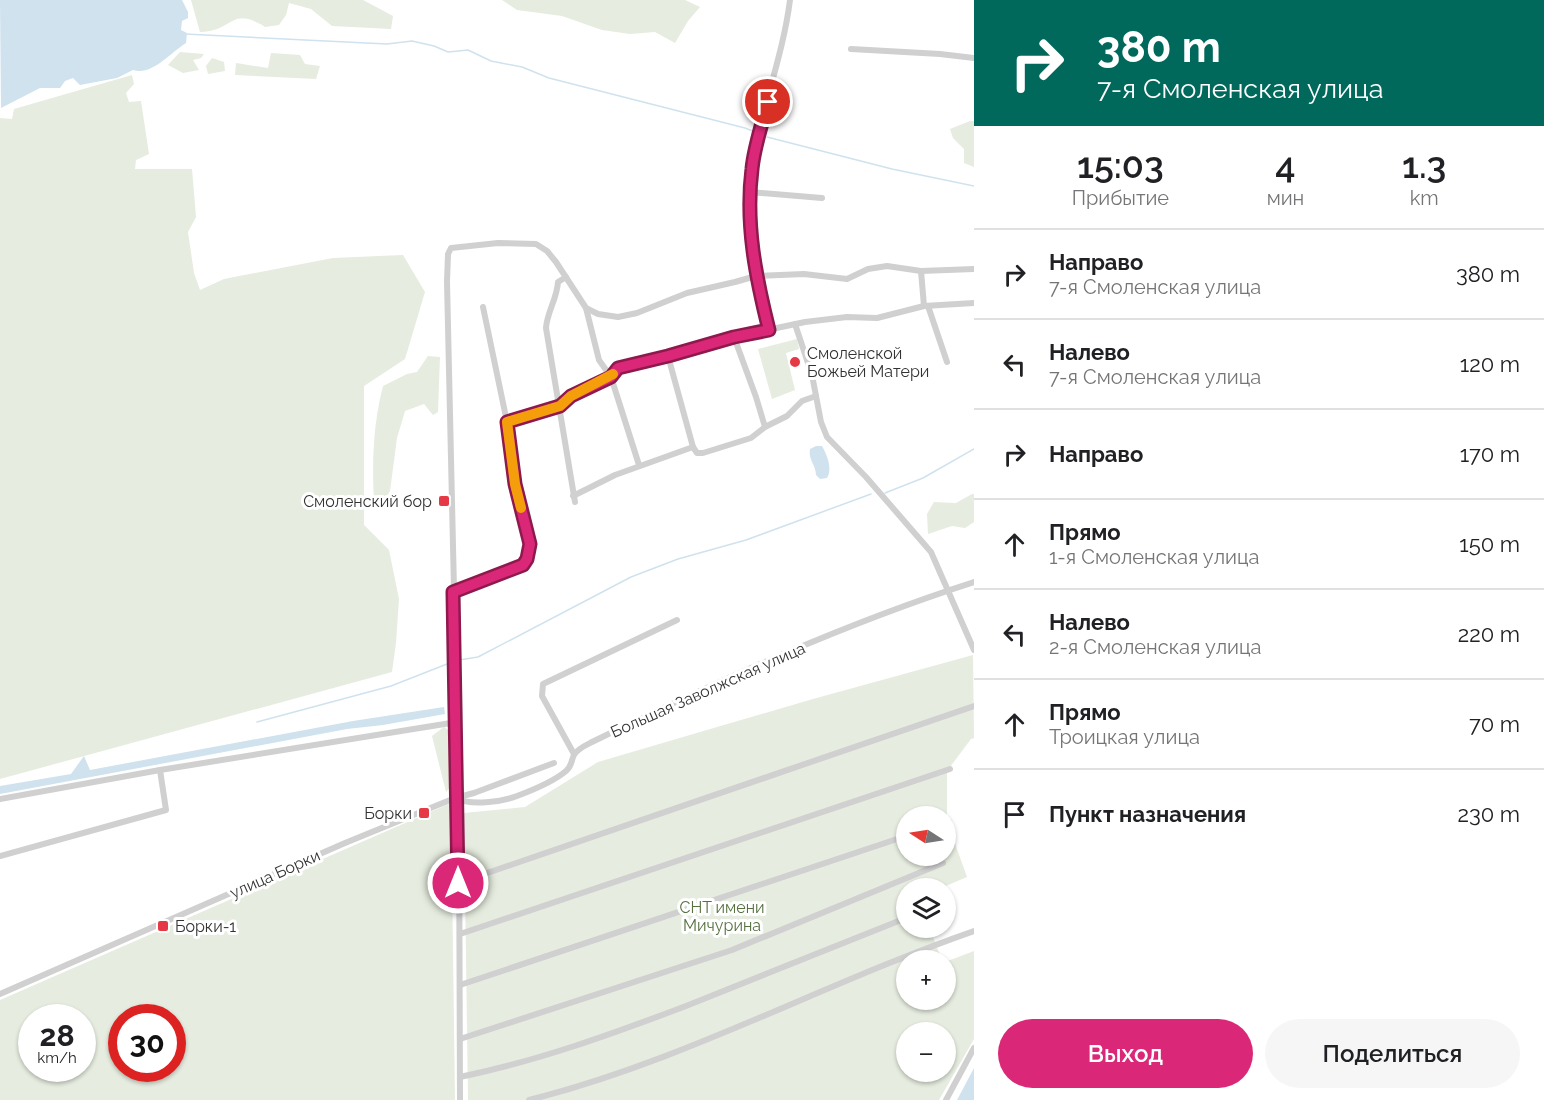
<!DOCTYPE html>
<html lang="ru">
<head>
<meta charset="utf-8">
<style>
	:root { --surface:#fff; --page:#f6f6f6; --text:#202124; --muted:#757577; --line:#e0e0e0; --accent:#db2777 }
	body { margin:0; font-family:Raleway,sans-serif; background:var(--page); color:var(--text); height:100vh; display:flex; flex-direction:column; font-size:22px; white-space:nowrap }
	* { box-sizing:border-box; margin:0 }
	p { font-size:20px; color:var(--muted) }
	.icon { flex:none; width:33px; height:33px; fill:none; stroke:currentColor; stroke-width:2; stroke-linecap:round; stroke-linejoin:round }
	.map { position:relative; flex:1; overflow:hidden }
	.side { display:flex; flex-direction:column; background:var(--surface); width:570px }
	.side>* { flex:none }
	.banner { background:#00695c; color:#fff; overflow:hidden }
	.needle { width:39px; rotate:282deg }
	.fabs { position:absolute; left:896px; top:806px; display:grid; gap:12px }
	.fabs a { display:grid; place-items:center; width:60px; height:60px; border-radius:50%; background:var(--surface); box-shadow:0 2px 4px #0004; font-size:30px }
	.speed { position:absolute; left:18px; top:1004px; display:flex; gap:12px; font-size:30px; font-weight:700; text-align:center }
	.speed>* { display:grid; place-content:center; width:78px; height:78px; border-radius:50%; background:var(--surface); box-shadow:0 2px 4px #0004; line-height:1 }
	.speed small { font-size:15px; font-weight:400 }
	.speed .limit { border:9px solid #d22; background:#fff; color:#111 }
	.pin { position:absolute; display:grid; place-items:center; width:51px; height:51px; color:#fff; margin:-26px; border:3px solid #fff; border-radius:50%; box-shadow:0 2px 6px #0007 }
	.me { position:absolute; width:66px; margin:-33px; rotate:0deg; stroke-linejoin:round; filter:drop-shadow(0 0 4px #0008) }
	.turn { display:flex; align-items:center; gap:21px; height:126px; padding:0 24px; font-size:27px }
	.turn .icon { width:78px; height:78px; stroke-width:2.5 }
	.turn b { display:block; font-size:42px; line-height:51px }
	.eta { display:flex; justify-content:space-evenly; align-items:center; height:102px; text-align:center }
	.eta b { font-size:36px; font-weight:600; line-height:42px }
	.action { display:flex; gap:12px; margin-top:auto; padding:12px 24px }
	.action a { flex:1; height:69px; border-radius:36px; background:var(--accent); color:#fff; font-size:24px; font-weight:600; line-height:69px; text-align:center }
	.action a+a { background:var(--page); color:var(--text) }
	ul { padding:0; list-style:none }
	li { display:flex; align-items:center; gap:18px; height:90px; padding:0 24px; border-top:2px solid var(--line) }
	li div { flex:1 }
	li b { display:block; font-size:22px }
	li em { font-style:normal }
	main { display:flex; flex:1; min-height:0 }
	.map>svg:first-child { display:block }
	.green { fill:#e6ecdf; fill-rule:evenodd }
	.water { fill:#cfe2ee }
	.lines { fill:none; stroke-linecap:round; stroke-linejoin:round }
	.stream { stroke:#cfe2ee; stroke-width:1.5 }
	.minor { stroke:#d0d0d0; stroke-width:6 }
	.route-casing { stroke:#8e194d; stroke-width:15 }
	.route { stroke:#db2777; stroke-width:10 }
	.slow { stroke:#f59e0b; stroke-width:10 }
	.poi-dot { fill:#e63946; stroke:#fff; stroke-width:2 }
	.labels { text-anchor:middle; dominant-baseline:central; stroke-width:6; stroke-linejoin:round; paint-order:stroke }
	.poi-label { font-size:16px; fill:#333; stroke:#fff; text-anchor:start }
	.street-label { font-size:16px; fill:#333; stroke:#fff }
	.park-label { font-size:16px; fill:#56703f; stroke:#fff }
</style>
</head>
<body>
<main>
<div class="map">
<svg width="974" height="1100" viewBox="0 0 974 1100">
	<rect width="100%" height="100%" fill="#fff"/>
	<g class="green">
		<path d="M191 0H363L393 16 391 29 332 26 311 9 289 3 286 15 279 25 265 27C230 5 234 32 200 32Z"/>
		<polygon points="502,0 685,0 700,7 688,21 675,43 655,32 630,34 602,30 562,16 517,10"/>
		<polygon points="180,52 204,54 201,58 193,60 199,70 183,73 168,65"/>
		<polygon points="271,53 300,55 305,64 320,66 316,79 235,75 236,63 268,68"/>
		<polygon points="212,58 224,62 225,71 208,74 206,66"/>
		<polygon points="132,75 134,84 126,93 129,102 141,101 149,154 136,160 135,169 192,169 196,217 188,232 194,273 200,290 224,279 333,258 403,255 425,292 405,359 364,386 364,525 389,550 399,599 396,643 392,672 0,779 0,118 12,119 14,109"/>
		<polygon points="970,121 974,121 974,167 964,163 964,149 953,138 950,129"/>
		<polygon points="797,339 799,349 786,353 795,390 772,399 758,349"/>
		<path d="M428 356 440 357 438 412 433 415 424 404 405 411 397 438 390 491 381 506 374 501C372 461 373 425 383 386L407 374 417 372Z"/>
		<polygon points="972,494 974,494 974,522 965,528 952,526 928,534 927,514 934,502 956,503"/>
		<path d="M973 655 974 738 971 739 947 771V821L967 877 941 888H906V927H929L942 960H906V999H945V962L974 951V1039L939 1100H468L464 813 525 807 598 762 813 699ZM906 816H945V855H906ZM906 1032H945V1071H906Z"/>
		<polygon points="444,727 452,733 451,786 446,792 432,736"/>
		<path d="M451 803 455 1100H0V1000ZM32 1017H82V1068H32ZM122 1017H172V1068H122Z"/>
	</g>
	<g class="water">
		<path d="M0 0H182L188 12V18L182 21 181 30 187 33 186 43C170 53 152 76 133 70L117 78 80 85 73 78 65 81 60 88H40L1 108Z"/>
		<path d="M816 446H822C827 455 833 469 827 478L820 479 816 475C816 465 808 460 810 449Z"/>
		<polygon points="444,707 445,714 383,725 347,729 0,794 0,786 71,774 84,756 90,770 353,721"/>
		<polygon points="974,1068 974,1100 957,1100"/>
	</g>
	<g class="lines">
		<g class="stream">
			<polyline points="185,34 387,44 412,41 434,46 448,52 468,50 491,61 522,67 549,78 745,128 755,132"/>
			<polyline points="767,137 892,169 974,186"/>
			<polyline points="885,493 923,478 974,449"/>
			<polyline points="459,660 478,657 631,577 678,559 746,540 871,494"/>
			<polyline points="257,722 391,686 447,664"/>
		</g>
		<g class="minor">
			<polyline points="851,49 940,54 974,58"/>
			<polyline points="750,192 822,198"/>
			<polyline points="921,271 924,306"/>
			<path d="M566 277 558 282C557 299 547 312 546 328L575 502"/>
			<polyline points="928,306 947,362"/>
			<polyline points="586,308 599,360 611,377 639,465"/>
			<polyline points="795,324 812,375 821,422 827,437 866,477 931,552 974,650"/>
			<path d="M769 330C756 278 743 220 752 166 761 110 783 56 790 0"/>
			<polyline points="734,337 756,397 765,427"/>
			<polyline points="668,356 693,447"/>
			<polyline points="507,422 560,406 571,396 611,377 618,368 668,356 734,337 805,322 847,317 877,318 924,306 974,303"/>
			<polyline points="573,496 615,475 693,447 697,453 703,453 751,438 765,427 787,416 802,401 816,396"/>
			<polyline points="453,592 523,565 527,559 530,544 515,484 507,422 483,307"/>
			<polyline points="574,754 542,696 543,684 677,620"/>
			<path d="M455 798C471 806 501 802 517 796 533 790 553 782 566 771 572 766 571 761 574 755 577 749 586 745 592 742 716 682 843 624 974 582"/>
			<polyline points="0,799 160,770 457,722"/>
			<polyline points="945,823 949,822"/>
			<polyline points="0,856 166,810 160,770"/>
			<polyline points="458,883 974,706"/>
			<polyline points="460,934 950,769"/>
			<polyline points="460,985 906,836"/>
			<polyline points="0,994 345,843 455,798 474,793 554,763"/>
			<polyline points="460,1039 732,950 943,863"/>
			<path d="M460 1077C538 1061 612 1034 686 1006 760 977 833 947 906 918"/>
			<polyline points="460,1100 459,812 455,798 457,722 447,282 448,254 451,248 498,243 536,244 547,251 556,262 586,308 598,314 618,317 637,313 687,293 735,282 756,276 804,274 847,279 868,269 887,266 921,271 974,269"/>
			<path d="M529 1100C684 1061 824 983 974 931"/>
			<polyline points="946,1100 974,1048"/>
		</g>
	</g>
	<g class="lines">
		<g class="route-casing">
			<path id="route" d="M458 883 453 592 523 565 527 559 530 544 515 484 507 422 560 406 571 396 611 377 618 368 668 356 734 337 769 330C756 278 745 224 752 169 754 147 762 124 768 102"/>
		</g>
		<use href="#route" class="route"/>
		<polyline class="slow" points="521,508 515,484 507,422 560,406 571,396 613,374"/>
	</g>
	<g class="poi-dot">
		<circle cx="795" cy="362" r="6"/>
		<rect x="438" y="495" width="12" height="12" rx="3"/>
		<rect x="418" y="807" width="12" height="12" rx="3"/>
		<rect x="157" y="920" width="12" height="12" rx="3"/>
	</g>
	<g class="labels">
		<g class="poi-label">
			<text x="807" y="353">Смоленской<tspan x="807" dy="18">Божьей Матери</tspan></text>
			<text x="432" y="501" text-anchor="end">Смоленский бор</text>
			<text x="412" y="813" text-anchor="end">Борки</text>
			<text x="175" y="926">Борки-1</text>
		</g>
		<g class="street-label">
			<text transform="translate(708 690) rotate(-24)">Большая Заволжская улица</text>
			<text transform="translate(275 874) rotate(-24)">улица Борки</text>
		</g>
		<g class="park-label">
			<text x="722" y="907">СНТ имени<tspan x="722" dy="18">Мичурина</tspan></text>
		</g>
	</g>
</svg>
<div class="fabs">
<a><svg class="needle" viewBox="-14 -14 28 28"><path d="M0-13l5 13h-10z" fill="#e53935"/><path d="M0 13l5-13h-10z" fill="#757577"/></svg></a>
<a><svg class="icon" aria-label="layers" viewBox="0 0 24 24"><path d="M12 4l9 5-9 5-9-5zM3 14l9 5 9-5"/></svg></a>
<a>+</a>
<a>−</a>
</div>
<div class="speed"><div>28<small>km/h</small></div><div class="limit">30</div></div>
<div class="pin" style="left:768px;top:102px;background:#d93025"><svg class="icon" aria-label="arrive" viewBox="0 0 24 24"><path d="M6 21V4h12l-3 4 3 4H6"/></svg></div>
<svg class="me" style="left:458px;top:883px" viewBox="-20 -20 40 40"><circle r="17" fill="#db2777" stroke="#fff" stroke-width="3"/><path d="M0-11L8 9 0 5-8 9z" fill="#fff"/></svg>
</div>
<section class="side">
<div class="banner">
<div class="turn"><svg class="icon" aria-label="right" viewBox="0 0 24 24"><path d="M7 20v-9h11M14 6l5 5-5 5"/></svg><div><b>380 m</b>7-я Смоленская улица</div></div>
</div>
<div class="eta">
<div><b>15:03</b><p>Прибытие</p></div>
<div><b>4</b><p>мин</p></div>
<div><b>1.3</b><p>km</p></div>
</div>
<ul>
<li><svg class="icon" aria-label="right" viewBox="0 0 24 24"><path d="M7 20v-9h11M14 6l5 5-5 5"/></svg><div><b>Направо</b><p>7-я Смоленская улица</p></div><em>380 m</em></li>
<li><svg class="icon" aria-label="left" viewBox="0 0 24 24"><path d="M17 20v-9H6M10 6l-5 5 5 5"/></svg><div><b>Налево</b><p>7-я Смоленская улица</p></div><em>120 m</em></li>
<li><svg class="icon" aria-label="right" viewBox="0 0 24 24"><path d="M7 20v-9h11M14 6l5 5-5 5"/></svg><div><b>Направо</b></div><em>170 m</em></li>
<li><svg class="icon" aria-label="ahead" viewBox="0 0 24 24"><path d="M12 20V5M6 11l6-6 6 6"/></svg><div><b>Прямо</b><p>1-я Смоленская улица</p></div><em>150 m</em></li>
<li><svg class="icon" aria-label="left" viewBox="0 0 24 24"><path d="M17 20v-9H6M10 6l-5 5 5 5"/></svg><div><b>Налево</b><p>2-я Смоленская улица</p></div><em>220 m</em></li>
<li><svg class="icon" aria-label="ahead" viewBox="0 0 24 24"><path d="M12 20V5M6 11l6-6 6 6"/></svg><div><b>Прямо</b><p>Троицкая улица</p></div><em>70 m</em></li>
<li><svg class="icon" aria-label="arrive" viewBox="0 0 24 24"><path d="M6 21V4h12l-3 4 3 4H6"/></svg><div><b>Пункт назначения</b></div><em>230 m</em></li>
</ul>
<div class="action"><a>Выход</a><a>Поделиться</a></div>
</section>
</main>
</body>
</html>
